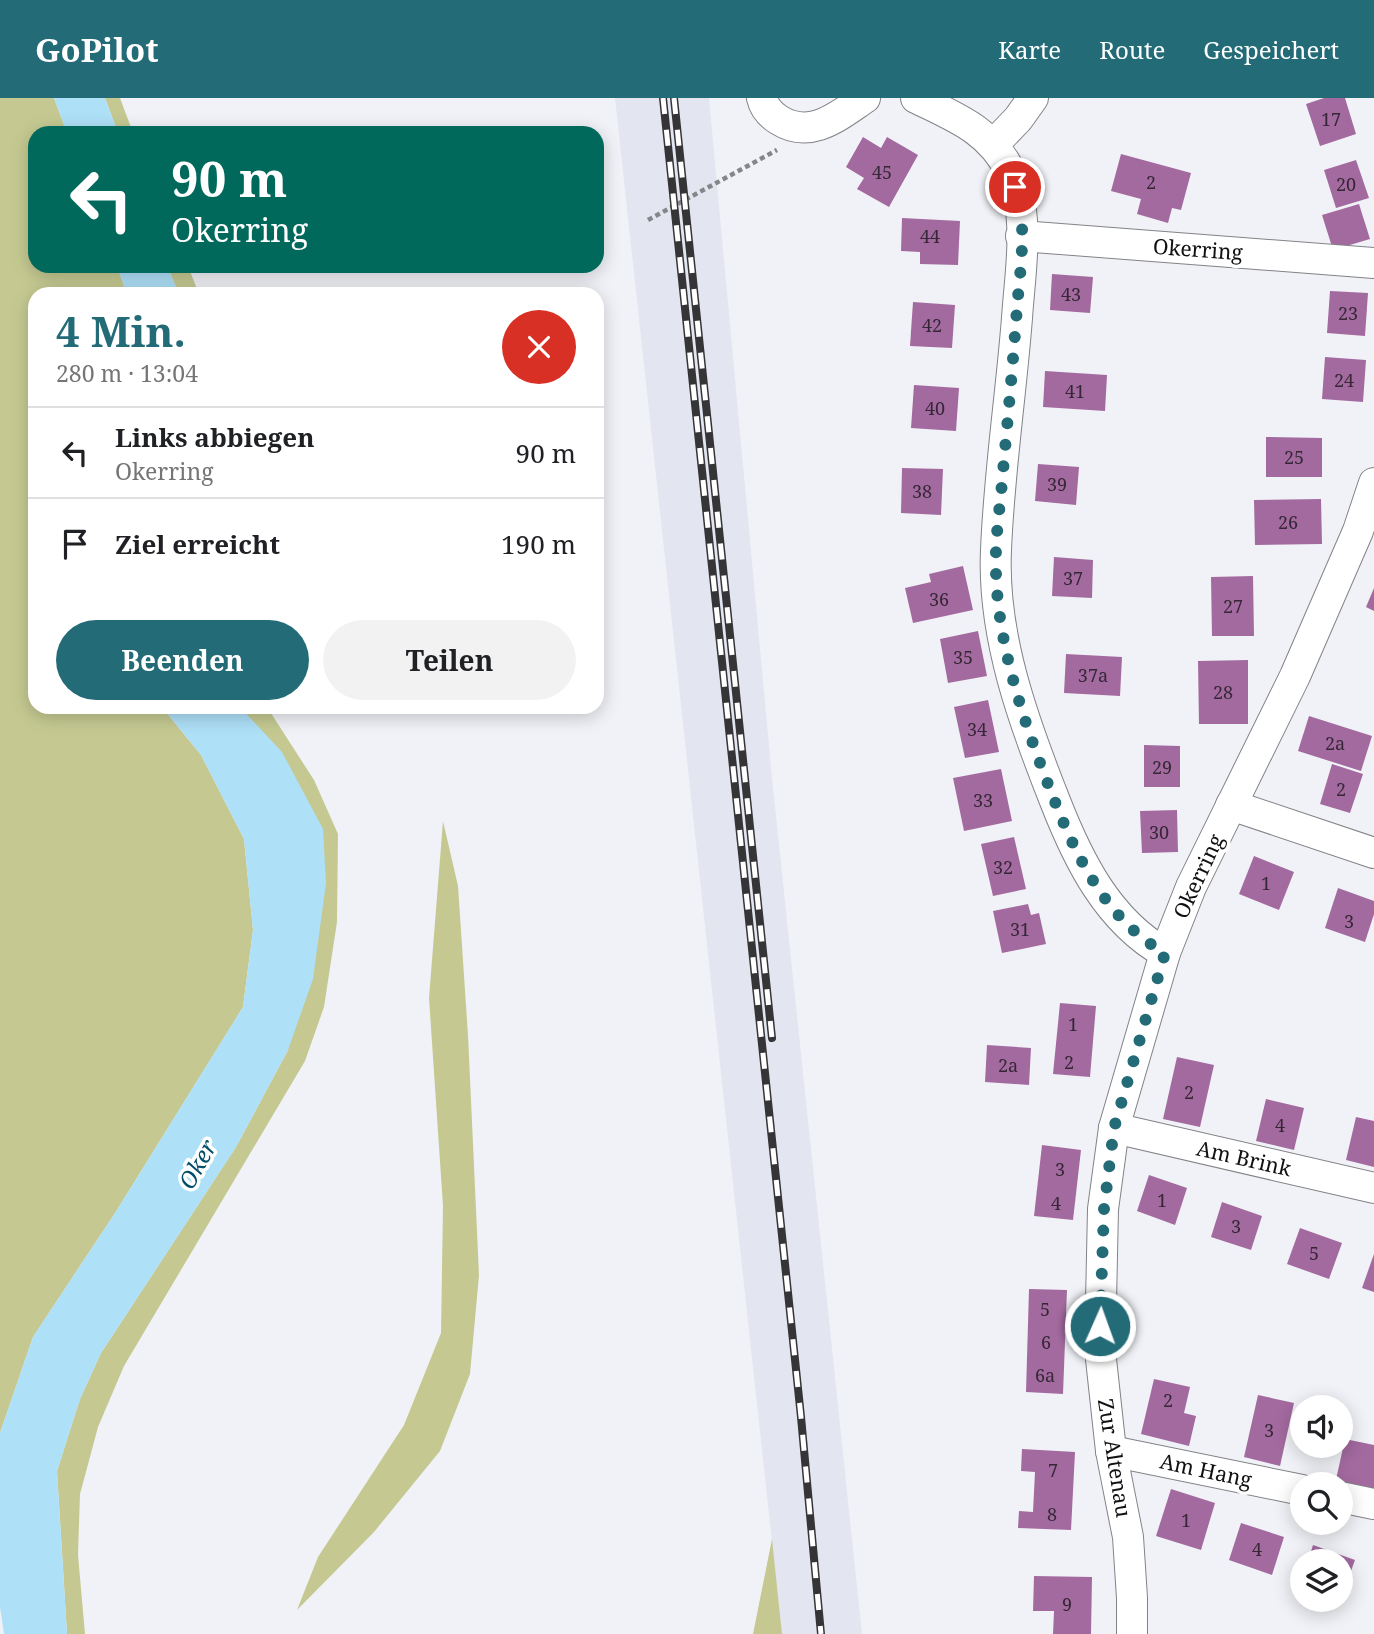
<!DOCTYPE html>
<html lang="de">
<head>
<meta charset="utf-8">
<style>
	:root { --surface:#fff; --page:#f2f2f2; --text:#202124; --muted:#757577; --line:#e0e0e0; --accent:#236b77 }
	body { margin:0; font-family:"Noto Serif",serif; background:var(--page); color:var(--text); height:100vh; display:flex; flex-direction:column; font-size:26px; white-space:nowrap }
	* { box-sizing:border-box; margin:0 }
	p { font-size:23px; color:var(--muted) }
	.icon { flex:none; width:38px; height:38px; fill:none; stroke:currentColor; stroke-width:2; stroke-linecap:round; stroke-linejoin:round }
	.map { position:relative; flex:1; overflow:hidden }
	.side { position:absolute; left:28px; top:189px; width:576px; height:427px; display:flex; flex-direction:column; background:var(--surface); border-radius:21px; box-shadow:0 4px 18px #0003 }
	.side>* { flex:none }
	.banner { position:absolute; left:28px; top:28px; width:576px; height:147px; border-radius:21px; box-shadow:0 4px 18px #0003; background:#00695c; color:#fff; overflow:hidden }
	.controls { position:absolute; left:1290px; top:1297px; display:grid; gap:14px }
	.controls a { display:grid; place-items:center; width:63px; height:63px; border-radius:50%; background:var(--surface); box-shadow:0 4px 18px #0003; font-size:35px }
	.pin { position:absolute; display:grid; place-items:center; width:60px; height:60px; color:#fff; margin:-30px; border:4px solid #fff; border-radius:50%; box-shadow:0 2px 7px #0007 }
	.me { position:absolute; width:77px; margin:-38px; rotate:2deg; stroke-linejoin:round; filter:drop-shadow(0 0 5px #0008) }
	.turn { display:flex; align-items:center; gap:24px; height:147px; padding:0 28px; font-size:32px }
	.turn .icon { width:91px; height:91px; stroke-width:2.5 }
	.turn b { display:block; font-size:49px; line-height:60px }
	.round { display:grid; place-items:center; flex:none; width:74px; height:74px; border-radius:37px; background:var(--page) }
	.overview { display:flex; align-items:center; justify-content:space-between; height:119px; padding:0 28px }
	h1 { font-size:42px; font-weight:700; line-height:52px; color:var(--accent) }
	.primary-button { display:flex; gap:14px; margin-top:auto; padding:14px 28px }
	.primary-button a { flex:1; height:80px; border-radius:42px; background:var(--accent); color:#fff; font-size:28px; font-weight:700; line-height:80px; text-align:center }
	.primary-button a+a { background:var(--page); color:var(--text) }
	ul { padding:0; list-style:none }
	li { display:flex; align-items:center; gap:21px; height:91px; padding:0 28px; border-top:2px solid var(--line) }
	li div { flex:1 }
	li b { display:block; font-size:26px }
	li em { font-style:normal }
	header { display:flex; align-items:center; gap:42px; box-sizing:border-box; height:98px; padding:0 35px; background:var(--accent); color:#fff }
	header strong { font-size:33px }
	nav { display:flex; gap:38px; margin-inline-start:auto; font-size:24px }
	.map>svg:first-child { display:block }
	.built { fill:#e3e5f0 }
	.green { fill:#c5c991 }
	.water { fill:#aee0f8 }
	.building { fill:#a36a9f }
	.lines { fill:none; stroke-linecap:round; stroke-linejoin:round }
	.minor-casing { stroke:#828387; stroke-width:32 }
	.path { stroke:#86868a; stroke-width:4.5; stroke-dasharray:5 3.5; stroke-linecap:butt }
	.minor { stroke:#fff; stroke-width:30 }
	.rail-casing { stroke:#353537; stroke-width:8 }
	.rail { stroke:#fff; stroke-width:5; stroke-dasharray:16; stroke-linecap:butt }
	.route { stroke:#236b77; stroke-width:12; stroke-dasharray:0 21.6 }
	.labels { text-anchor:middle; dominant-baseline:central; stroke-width:7; stroke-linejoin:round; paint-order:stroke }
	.number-label { font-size:18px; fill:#362736 }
	.street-label { font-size:21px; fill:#111113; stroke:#fff }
	.water-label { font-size:23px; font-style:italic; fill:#004e68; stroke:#fff }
</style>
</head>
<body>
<header>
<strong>GoPilot</strong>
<nav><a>Karte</a><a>Route</a><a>Gespeichert</a></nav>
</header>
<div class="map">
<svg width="1374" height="1536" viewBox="0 0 1374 1536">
	<rect width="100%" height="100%" fill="#f1f2f7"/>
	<polygon class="built" points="615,0 709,0 772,680 862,1536 782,1536"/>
	<g class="green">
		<polygon points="0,0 54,0 67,35 35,35 35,168 117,168 127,196 35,196 35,609 162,609 201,657 244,741 253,832 243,909 117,1112 33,1239 0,1335"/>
		<polygon points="105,0 120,0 133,35 118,35"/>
		<polygon points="167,168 188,168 199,196 179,196"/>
		<polygon points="240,609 267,609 314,682 338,736 337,824 324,909 305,963 124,1268 98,1329 80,1396 78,1457 85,1536 67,1536 57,1373 80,1301 101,1255 236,1049 288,952"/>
		<polygon points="443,723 458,788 468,937 479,1177 470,1276 440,1353 374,1434 297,1512 318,1459 404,1327 441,1235 443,1108 429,900"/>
		<polygon points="772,1441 782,1536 753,1536"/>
	</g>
	<g class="water">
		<polygon points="54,0 105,0 118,35 67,35"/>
		<polygon points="117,168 167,168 179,196 127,196"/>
		<polygon points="162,609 240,609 282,654 323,731 326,785 313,881 288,952 236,1049 101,1255 80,1301 57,1373 67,1536 4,1536 0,1509 0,1335 33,1239 117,1112 243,909 253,832 244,741 201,657"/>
	</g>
	<g class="building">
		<polygon points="1324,0 1345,0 1356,36 1320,48 1306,6"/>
		<polygon points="863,39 881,50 887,39 918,57 889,109 857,91 864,80 846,69"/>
		<polygon points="1121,56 1191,75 1181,112 1172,110 1168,125 1137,116 1141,101 1111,93"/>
		<polygon points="1356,62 1369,100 1336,110 1324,72"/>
		<polygon points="1359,106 1370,141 1333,152 1322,117"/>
		<polygon points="902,120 960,123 958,167 920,166 920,154 901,153"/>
		<polygon points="1052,176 1093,179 1090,215 1050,212"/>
		<polygon points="1330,193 1368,195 1365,238 1327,235"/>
		<polygon points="913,204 955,207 952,250 910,248"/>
		<polygon points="1325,259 1366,262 1363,304 1322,301"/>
		<polygon points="1045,273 1107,277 1105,313 1043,309"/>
		<polygon points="914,287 959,290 956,333 911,330"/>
		<polygon points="1266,339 1322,340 1322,379 1266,379"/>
		<polygon points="1038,366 1079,369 1076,407 1035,403"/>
		<polygon points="902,370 943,371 941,417 901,415"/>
		<polygon points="1321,401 1322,446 1255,447 1254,402"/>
		<polygon points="1054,459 1093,462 1092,500 1052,498"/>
		<polygon points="963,468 973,512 913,525 905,490 931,484 929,476"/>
		<polygon points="1253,478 1254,538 1212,538 1211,479"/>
		<polygon points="1374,490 1374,513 1366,509"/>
		<polygon points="978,533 987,578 948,585 940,541"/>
		<polygon points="1066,556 1122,559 1120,598 1064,595"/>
		<polygon points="1248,562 1248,626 1199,626 1198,563"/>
		<polygon points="988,602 999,654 965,660 954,609"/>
		<polygon points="1309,618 1372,638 1361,673 1298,653"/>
		<polygon points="1144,647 1180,648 1180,689 1144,689"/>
		<polygon points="1332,666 1363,676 1350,715 1320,706"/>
		<polygon points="1001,671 1012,723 964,733 953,680"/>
		<polygon points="1177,712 1178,754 1142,755 1140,713"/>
		<polygon points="1014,739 1026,791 993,798 981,746"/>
		<polygon points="1254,758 1294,774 1279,812 1239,796"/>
		<polygon points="1338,790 1374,803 1374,816 1365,844 1325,830"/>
		<polygon points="1028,806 1031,817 1039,815 1046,846 1002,855 993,813"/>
		<polygon points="1060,905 1096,908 1090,979 1053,976"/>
		<polygon points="987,947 1031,950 1029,987 985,984"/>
		<polygon points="1177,959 1214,967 1200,1029 1163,1021"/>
		<polygon points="1266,1001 1304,1010 1294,1052 1256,1043"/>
		<polygon points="1356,1019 1374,1023 1374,1069 1346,1062"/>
		<polygon points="1042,1047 1081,1052 1073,1122 1034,1118"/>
		<polygon points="1149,1077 1187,1090 1175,1127 1137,1113"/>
		<polygon points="1222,1104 1262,1118 1251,1152 1211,1139"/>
		<polygon points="1300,1130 1342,1145 1329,1181 1287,1166"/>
		<polygon points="1374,1156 1374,1194 1362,1190"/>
		<polygon points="1029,1191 1067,1192 1063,1296 1026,1294"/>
		<polygon points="1154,1281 1190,1289 1184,1315 1196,1318 1189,1348 1141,1336"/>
		<polygon points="1258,1297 1294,1305 1280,1368 1244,1359"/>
		<polygon points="1345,1341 1374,1347 1374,1395 1335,1386"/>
		<polygon points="1022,1351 1075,1354 1071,1432 1018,1430 1019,1413 1033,1414 1035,1374 1021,1373"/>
		<polygon points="1171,1391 1215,1405 1201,1452 1156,1438"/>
		<polygon points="1241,1425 1284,1439 1272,1477 1229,1462"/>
		<polygon points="1313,1447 1355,1462 1341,1500 1340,1463 1308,1463"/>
		<polygon points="1034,1478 1092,1479 1091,1536 1053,1536 1054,1513 1033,1513"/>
	</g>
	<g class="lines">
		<g class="minor-casing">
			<g id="minor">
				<path d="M762 0C764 9 771 17 779 22 811 42 838 18 865 0"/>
				<path d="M916 0C955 19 990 32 1010 73 1031 117 1020 173 1017 220 1011 297 999 375 996 452 992 538 1024 625 1055 703 1078 762 1108 823 1165 855"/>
				<polyline points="994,46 1018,21 1033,0"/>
				<polyline points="1021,138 1374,165"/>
				<polyline points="1231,707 1374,755"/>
				<polyline points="1114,1030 1374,1090"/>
				<polyline points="1111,1353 1302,1392"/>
				<polyline points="1340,1399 1374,1406"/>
				<polyline points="1132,1536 1132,1500 1128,1439 1111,1353 1100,1252 1103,1111 1114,1030 1165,855 1191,789 1295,578 1358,433 1374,385"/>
			</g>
		</g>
		<polyline class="path" points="648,122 777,52"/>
		<use href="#minor" class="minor"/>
		<g class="rail-casing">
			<g id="rail">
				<polyline points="663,0 801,1319 821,1536"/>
				<polyline points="674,0 772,940"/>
			</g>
		</g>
		<use href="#rail" class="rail"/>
	</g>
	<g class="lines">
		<path class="route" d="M1015 89C1028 126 1020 171 1017 210 1013 264 1008 319 1003 373 1001 400 997 426 996 452 993 538 1024 625 1055 704 1078 762 1108 823 1165 855L1114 1030 1104 1111 1100 1228"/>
	</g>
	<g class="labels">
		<g class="number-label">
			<text x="1331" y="21">17</text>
			<text x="882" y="74">45</text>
			<text x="1151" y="84">2</text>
			<text x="1346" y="86">20</text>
			<text x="930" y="138">44</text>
			<text x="1071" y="196">43</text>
			<text x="1348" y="215">23</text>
			<text x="932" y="227">42</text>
			<text x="1344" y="282">24</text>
			<text x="1075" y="293">41</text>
			<text x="935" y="310">40</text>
			<text x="1294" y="359">25</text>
			<text x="1057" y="386">39</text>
			<text x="922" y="393">38</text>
			<text x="1288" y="424">26</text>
			<text x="1073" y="480">37</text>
			<text x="939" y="501">36</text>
			<text x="1233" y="508">27</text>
			<text x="963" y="559">35</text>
			<text x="1093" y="577">37a</text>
			<text x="1223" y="594">28</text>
			<text x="977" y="631">34</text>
			<text x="1335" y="645">2a</text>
			<text x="1162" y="669">29</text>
			<text x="1341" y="691">2</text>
			<text x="983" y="702">33</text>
			<text x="1159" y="734">30</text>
			<text x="1003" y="769">32</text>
			<text x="1266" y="785">1</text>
			<text x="1349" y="823">3</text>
			<text x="1020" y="831">31</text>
			<text x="1073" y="926">1</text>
			<text x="1069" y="964">2</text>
			<text x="1008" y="967">2a</text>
			<text x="1189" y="994">2</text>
			<text x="1280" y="1027">4</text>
			<text x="1060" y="1071">3</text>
			<text x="1162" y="1102">1</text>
			<text x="1056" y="1105">4</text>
			<text x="1236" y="1128">3</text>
			<text x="1314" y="1155">5</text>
			<text x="1045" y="1211">5</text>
			<text x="1046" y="1244">6</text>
			<text x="1045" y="1277">6a</text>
			<text x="1168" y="1302">2</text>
			<text x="1269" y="1332">3</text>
			<text x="1053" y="1372">7</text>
			<text x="1052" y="1416">8</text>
			<text x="1186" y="1422">1</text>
			<text x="1257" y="1451">4</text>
			<text x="1067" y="1506">9</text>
		</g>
		<g class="street-label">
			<text transform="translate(1198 151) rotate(4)">Okerring</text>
			<text transform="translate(1198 778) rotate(-65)">Okerring</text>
			<text transform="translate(1244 1060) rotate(13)">Am Brink</text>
			<text transform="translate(1115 1360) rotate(81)">Zur Altenau</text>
			<text transform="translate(1206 1372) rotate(12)">Am Hang</text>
		</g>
		<g class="water-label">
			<text transform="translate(197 1066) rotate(-61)">Oker</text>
		</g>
	</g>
</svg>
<div class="controls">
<a><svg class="icon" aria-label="sound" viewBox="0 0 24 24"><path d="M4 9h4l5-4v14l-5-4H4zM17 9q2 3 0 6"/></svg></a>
<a><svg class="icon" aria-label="search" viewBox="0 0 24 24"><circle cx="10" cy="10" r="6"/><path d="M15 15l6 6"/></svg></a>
<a><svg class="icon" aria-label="layers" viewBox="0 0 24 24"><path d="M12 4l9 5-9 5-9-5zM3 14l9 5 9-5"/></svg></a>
</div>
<div class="pin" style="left:1015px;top:89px;background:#d93025"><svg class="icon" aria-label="arrive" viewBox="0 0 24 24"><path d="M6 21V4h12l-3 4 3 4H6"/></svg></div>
<svg class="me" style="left:1100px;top:1228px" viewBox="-20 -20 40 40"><circle r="17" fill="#236b77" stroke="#fff" stroke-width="3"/><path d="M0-11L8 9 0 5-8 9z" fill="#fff"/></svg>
<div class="banner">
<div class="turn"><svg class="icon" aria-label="left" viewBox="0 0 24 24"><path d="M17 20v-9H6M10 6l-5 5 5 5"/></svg><div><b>90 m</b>Okerring</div></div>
</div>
<section class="side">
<div class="overview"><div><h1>4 Min.</h1><p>280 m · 13:04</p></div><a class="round" style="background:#d93025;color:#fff"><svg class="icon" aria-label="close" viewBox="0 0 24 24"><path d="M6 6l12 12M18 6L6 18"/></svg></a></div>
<ul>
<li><svg class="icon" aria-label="left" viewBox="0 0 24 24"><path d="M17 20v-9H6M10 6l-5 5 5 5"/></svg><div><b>Links abbiegen</b><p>Okerring</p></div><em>90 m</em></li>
<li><svg class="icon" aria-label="arrive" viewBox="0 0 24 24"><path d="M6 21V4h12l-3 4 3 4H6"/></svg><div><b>Ziel erreicht</b></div><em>190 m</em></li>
</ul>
<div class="primary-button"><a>Beenden</a><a>Teilen</a></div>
</section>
</div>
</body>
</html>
